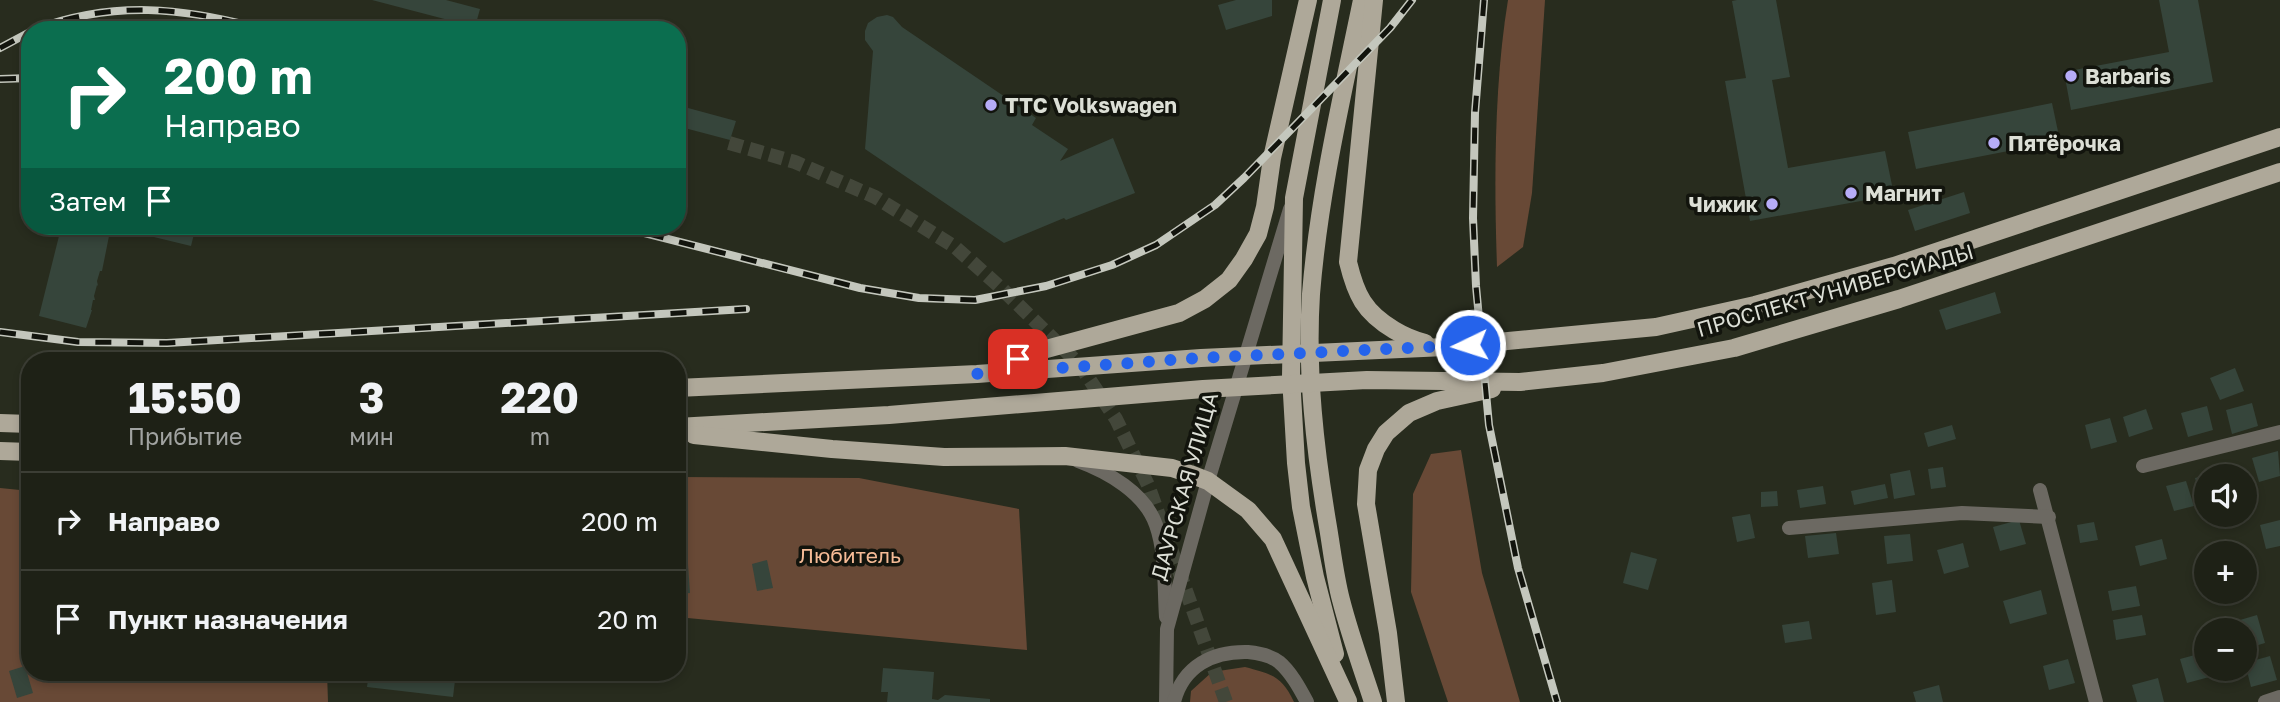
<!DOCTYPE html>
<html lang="ru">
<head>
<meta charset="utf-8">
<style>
	:root { --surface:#1e2116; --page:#2b2e23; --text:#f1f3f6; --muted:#a1a3a1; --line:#3c3e35 }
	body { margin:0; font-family:"Golos Text",sans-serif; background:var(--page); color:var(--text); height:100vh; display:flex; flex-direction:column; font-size:26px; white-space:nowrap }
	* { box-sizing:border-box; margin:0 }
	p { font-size:23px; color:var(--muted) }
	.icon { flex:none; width:38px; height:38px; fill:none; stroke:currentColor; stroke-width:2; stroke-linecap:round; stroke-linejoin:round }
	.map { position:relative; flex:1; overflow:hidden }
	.panel { position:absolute; left:21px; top:352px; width:665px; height:329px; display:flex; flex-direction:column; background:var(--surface); border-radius:28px; box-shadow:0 4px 10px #0003,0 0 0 2px var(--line) }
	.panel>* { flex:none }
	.hud { position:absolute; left:21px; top:21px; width:665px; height:214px; border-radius:28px; box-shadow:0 4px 10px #0003,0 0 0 2px var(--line); background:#0b6e4f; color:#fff; overflow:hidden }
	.buttons { position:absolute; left:2194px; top:464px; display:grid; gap:14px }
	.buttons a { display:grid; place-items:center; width:63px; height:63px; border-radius:50%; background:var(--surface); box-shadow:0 4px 10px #0003,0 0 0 2px var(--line); font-size:35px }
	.pin { position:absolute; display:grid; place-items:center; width:60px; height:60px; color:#fff; margin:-30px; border-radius:14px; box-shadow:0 4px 10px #0006 }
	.me { position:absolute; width:77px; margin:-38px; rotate:266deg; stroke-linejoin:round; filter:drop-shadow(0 0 5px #0008) }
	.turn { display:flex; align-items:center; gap:24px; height:147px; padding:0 28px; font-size:32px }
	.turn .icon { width:91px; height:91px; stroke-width:2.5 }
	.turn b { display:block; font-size:49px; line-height:60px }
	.then { display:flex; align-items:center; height:66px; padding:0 28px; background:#0003; gap:14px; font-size:26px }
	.eta { display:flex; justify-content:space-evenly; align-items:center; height:119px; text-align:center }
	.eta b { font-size:42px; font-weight:700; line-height:49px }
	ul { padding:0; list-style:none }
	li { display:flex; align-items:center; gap:21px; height:98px; padding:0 28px; border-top:2px solid var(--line) }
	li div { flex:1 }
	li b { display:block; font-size:26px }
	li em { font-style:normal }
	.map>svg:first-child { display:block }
	.green { fill:#684936 }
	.building { fill:#36453b }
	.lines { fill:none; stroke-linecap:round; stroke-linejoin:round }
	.tertiary-tunnel { stroke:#43473a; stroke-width:14; stroke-dasharray:14 7; stroke-linecap:butt }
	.minor { stroke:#6c6962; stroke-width:14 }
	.tertiary { stroke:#6c6962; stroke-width:14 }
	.primary { stroke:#aea899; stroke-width:18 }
	.rail-casing { stroke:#c4c7bd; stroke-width:8 }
	.rail { stroke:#12140d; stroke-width:5; stroke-dasharray:16; stroke-linecap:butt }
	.route { stroke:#2563eb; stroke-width:12; stroke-dasharray:0 21.6 }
	.poi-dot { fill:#b6acf8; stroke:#12140d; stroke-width:2.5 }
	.labels { text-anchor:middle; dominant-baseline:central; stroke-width:7; stroke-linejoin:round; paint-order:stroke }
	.poi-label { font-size:21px; font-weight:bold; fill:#dcdfd6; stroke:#12140d; text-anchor:start }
	.street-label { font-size:21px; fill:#dcdfd6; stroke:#12140d }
	.park-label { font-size:21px; fill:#f5bb96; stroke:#12140d }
</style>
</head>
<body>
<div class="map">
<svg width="2280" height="702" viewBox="0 0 2280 702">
	<rect width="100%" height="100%" fill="#282c1e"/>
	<g class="green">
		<path d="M1508 0H1545L1532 193 1523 247 1497 267C1494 182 1494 85 1508 0Z"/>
		<polygon points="1461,450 1482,573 1520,702 1448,702 1411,592 1413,494 1431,454"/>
		<polygon points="677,477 859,478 1019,509 1027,650 677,617"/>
		<polygon points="0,488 30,491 30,672 327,672 328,702 0,702"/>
		<path d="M1245 667C1271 674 1282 676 1294 702H1190L1191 691 1212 672Z"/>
	</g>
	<g class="building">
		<polygon points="372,0 446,0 480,9 475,27"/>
		<polygon points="1236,0 1272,0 1272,16 1226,30 1218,5"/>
		<polygon points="1737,0 1776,0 1790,77 1772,80 1788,168 1885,151 1894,195 1750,221 1725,81 1746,78 1732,1"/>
		<polygon points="2159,0 2198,0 2213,82 2071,110 2064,72 2169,52"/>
		<polygon points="887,15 893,17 902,27 1036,118 1032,125 1068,149 1060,161 1113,138 1135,193 1066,220 1064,218 1004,243 865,149 873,51 865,40 865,31 868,23 877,17"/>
		<polygon points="2052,103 2060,141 1916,169 1908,132"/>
		<polygon points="677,105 736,121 730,140 677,126"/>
		<polygon points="1964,192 1970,213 1915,231 1908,210"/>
		<polygon points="57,226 111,226 102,271 100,271 97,281 98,286 97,285 94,296 95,300 93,300 91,310 92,310 86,328 39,316 61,228"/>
		<polygon points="116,226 196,226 191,246 125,230 123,237 114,234"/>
		<polygon points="1995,292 2001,313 1946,330 1939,310"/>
		<polygon points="2235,368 2244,391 2220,400 2210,378"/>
		<polygon points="2252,403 2258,426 2232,434 2226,410"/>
		<polygon points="2207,406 2213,430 2188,437 2181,413"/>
		<polygon points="2146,409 2153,429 2129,437 2123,417"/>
		<polygon points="2110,418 2117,442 2091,449 2085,425"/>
		<polygon points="1952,425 1956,439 1928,447 1924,433"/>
		<polygon points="2278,451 2280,476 2259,482 2252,458"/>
		<polygon points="1943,467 1946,487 1931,489 1928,469"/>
		<polygon points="1910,470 1915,495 1894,499 1890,474"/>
		<polygon points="2207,475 2207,501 2202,502 2195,478"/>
		<polygon points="2186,481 2194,506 2174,511 2166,486"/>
		<polygon points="1885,484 1888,498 1854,505 1851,491"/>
		<polygon points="1823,486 1826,504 1800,508 1797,490"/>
		<polygon points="1777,491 1778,506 1761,507 1761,492"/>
		<polygon points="1750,514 1755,538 1737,542 1732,517"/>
		<polygon points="2019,520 2026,544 2000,551 1993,527"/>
		<polygon points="2280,520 2280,546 2266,549 2260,525"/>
		<polygon points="2094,522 2098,540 2080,543 2077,525"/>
		<polygon points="1836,533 1839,554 1808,558 1805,536"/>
		<polygon points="1910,534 1913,561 1887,564 1884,536"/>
		<polygon points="2162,539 2167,559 2140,566 2135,546"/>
		<polygon points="1963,543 1969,567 1944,574 1937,550"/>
		<polygon points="1631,552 1657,559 1648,590 1623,583"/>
		<polygon points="767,560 773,588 757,591 752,564"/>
		<polygon points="677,564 688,564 690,593 677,594"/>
		<polygon points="1892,580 1896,612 1876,615 1872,583"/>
		<polygon points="2136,586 2140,606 2112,611 2108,591"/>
		<polygon points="2041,590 2047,614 2010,624 2003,601"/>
		<polygon points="2142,615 2146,635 2116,640 2113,620"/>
		<polygon points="2257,615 2265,643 2245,649 2245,630 2217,630 2216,627"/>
		<polygon points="1809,621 1812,639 1785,643 1782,625"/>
		<polygon points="2206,652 2207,668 2211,668 2213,676 2187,683 2180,659"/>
		<polygon points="2270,656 2277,680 2251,687 2245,663"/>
		<polygon points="2068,659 2075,683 2049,690 2043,666"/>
		<polygon points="25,666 33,693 17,698 9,671"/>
		<polygon points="883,668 934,672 932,699 938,700 945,695 990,699 990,702 887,702 888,692 881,692"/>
		<polygon points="369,672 456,672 453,697 367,687"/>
		<polygon points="2158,678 2164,702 2137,702 2132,685"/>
		<polygon points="1939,685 1943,702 1916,702 1913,692"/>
	</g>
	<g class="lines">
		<polyline class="tertiary-tunnel" points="729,143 795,162 875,197 955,247 1001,288 1079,364 1116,419 1148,485 1226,702"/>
		<g class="minor">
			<polyline points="2143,466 2280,432"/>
			<polyline points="2040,490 2096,702"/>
			<polyline points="1789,528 1962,513 2049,517"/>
			<polyline points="2265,702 2280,697"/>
		</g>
		<g class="tertiary">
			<path d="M1078 461C1108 472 1145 493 1156 525 1166 553 1164 588 1166 617"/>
			<polyline points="1166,702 1167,629 1208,481 1290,209"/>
			<path d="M1174 702C1183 666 1213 651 1248 652 1259 653 1270 655 1279 662 1291 672 1300 689 1307 702"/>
		</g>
		<g class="primary">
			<polyline points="1332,0 1294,198 1291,377 1296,463 1301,507 1315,577 1335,654"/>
			<path d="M1362 0C1342 97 1319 194 1311 294 1306 372 1315 450 1328 527 1332 551 1335 577 1341 600 1350 635 1362 668 1373 702"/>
			<path d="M1374 0 1348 262C1356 295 1364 312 1394 330 1404 336 1413 340 1425 343"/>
			<polyline points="998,366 1039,351 1179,313 1205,299 1229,280 1244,259 1258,234 1265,207 1272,158 1308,0"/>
			<polyline points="677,388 977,374 1201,358 1445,347 1656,327 1755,305 1894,266 2280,137"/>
			<polyline points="0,423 30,424"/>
			<polyline points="677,427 889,415 1203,389 1367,380 1520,382 1603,373 1734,348 1899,299 2280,172"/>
			<polyline points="694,435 832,449 944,457 1065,456 1172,468 1190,474 1208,481 1248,510 1273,539 1348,701"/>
			<polyline points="0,451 30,452"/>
			<polyline points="1396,702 1388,633 1366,504 1368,470 1376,449 1386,433 1409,413 1437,401 1492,389"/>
		</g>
		<g class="rail-casing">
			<g id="rail">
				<polyline points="1484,0 1475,113 1473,218 1476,286 1489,425 1518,568 1557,702"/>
				<path d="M33 30C113 0 183 7 266 30"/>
				<polyline points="0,48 30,32"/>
				<polyline points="0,79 30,78"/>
				<polyline points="617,226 860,288 919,298 975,300 1046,286 1112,265 1156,245 1215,205 1244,178 1390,28 1412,0"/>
				<polyline points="0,332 78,342 167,343 746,309"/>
			</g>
		</g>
		<use href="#rail" class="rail"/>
	</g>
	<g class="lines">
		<polyline class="route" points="1018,359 977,374 1200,358 1470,345"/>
	</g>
	<g class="poi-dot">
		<circle cx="2071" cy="76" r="7"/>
		<circle cx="991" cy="105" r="7"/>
		<circle cx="1994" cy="143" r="7"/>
		<circle cx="1851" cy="193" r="7"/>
		<circle cx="1772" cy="204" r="7"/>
	</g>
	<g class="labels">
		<g class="poi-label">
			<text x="2085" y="76">Barbaris</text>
			<text x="1005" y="105">ТТС Volkswagen</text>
			<text x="2008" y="143">Пятёрочка</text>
			<text x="1865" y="193">Магнит</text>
			<text x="1758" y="204" text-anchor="end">Чижик</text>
		</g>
		<g class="street-label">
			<text transform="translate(1835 290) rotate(-16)">ПРОСПЕКТ УНИВЕРСИАДЫ</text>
			<text transform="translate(1184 486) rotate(-74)">ДАУРСКАЯ УЛИЦА</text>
		</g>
		<g class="park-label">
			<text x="850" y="555">Любитель</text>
		</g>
	</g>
</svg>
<div class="buttons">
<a><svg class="icon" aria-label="sound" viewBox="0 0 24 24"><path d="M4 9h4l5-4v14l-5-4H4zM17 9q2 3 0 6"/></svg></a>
<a>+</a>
<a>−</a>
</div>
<div class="pin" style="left:1018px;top:359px;background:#d93025"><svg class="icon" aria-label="arrive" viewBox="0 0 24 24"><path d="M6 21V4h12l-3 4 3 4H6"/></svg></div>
<svg class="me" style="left:1470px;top:345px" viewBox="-20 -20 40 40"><circle r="17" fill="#2563eb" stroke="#fff" stroke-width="3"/><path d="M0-11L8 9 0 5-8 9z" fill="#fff"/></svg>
<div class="hud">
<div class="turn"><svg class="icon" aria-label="right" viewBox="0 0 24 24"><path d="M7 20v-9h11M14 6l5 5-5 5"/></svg><div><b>200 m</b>Направо</div></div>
<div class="then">Затем<svg class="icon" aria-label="arrive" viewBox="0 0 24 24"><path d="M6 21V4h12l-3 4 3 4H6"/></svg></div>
</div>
<section class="panel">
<div class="eta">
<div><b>15:50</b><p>Прибытие</p></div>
<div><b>3</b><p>мин</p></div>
<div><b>220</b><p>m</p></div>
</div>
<ul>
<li><svg class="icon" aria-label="right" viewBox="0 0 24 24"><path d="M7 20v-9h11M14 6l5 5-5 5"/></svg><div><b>Направо</b></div><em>200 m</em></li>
<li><svg class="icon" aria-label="arrive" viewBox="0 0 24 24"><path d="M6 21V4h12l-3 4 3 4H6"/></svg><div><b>Пункт назначения</b></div><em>20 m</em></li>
</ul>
</section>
</div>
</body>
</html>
